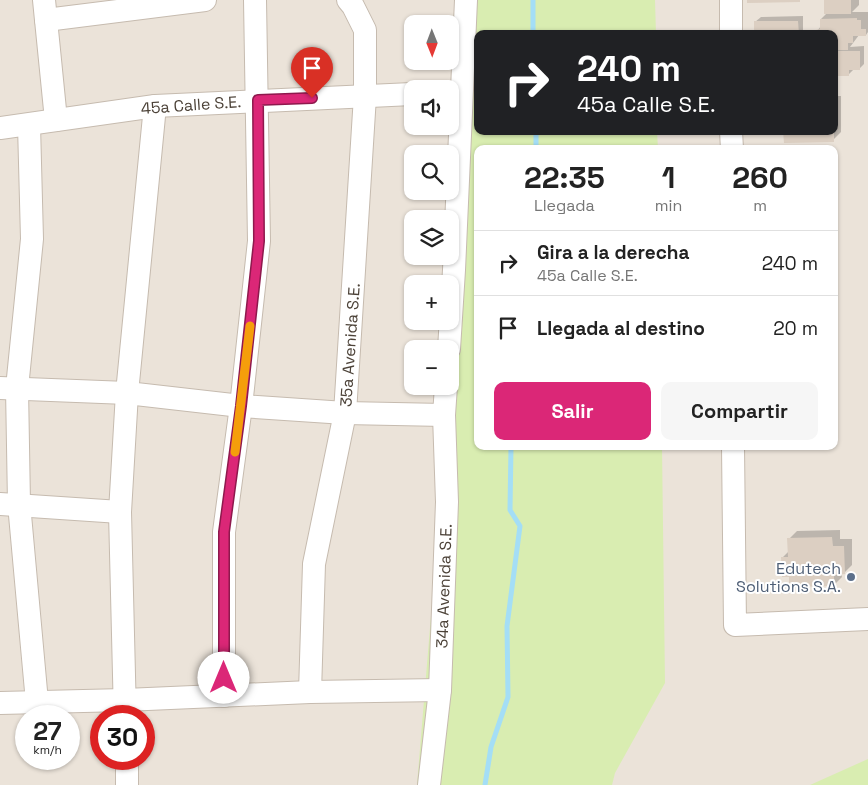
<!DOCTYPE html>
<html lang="es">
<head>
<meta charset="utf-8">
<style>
	:root { --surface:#fff; --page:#f6f6f6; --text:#222; --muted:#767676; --line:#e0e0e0; --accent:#db2777 }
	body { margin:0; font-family:"Space Grotesk",sans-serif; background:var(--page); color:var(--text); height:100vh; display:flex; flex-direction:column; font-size:19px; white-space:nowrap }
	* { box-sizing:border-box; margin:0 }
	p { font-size:16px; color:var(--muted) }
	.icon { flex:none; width:28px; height:28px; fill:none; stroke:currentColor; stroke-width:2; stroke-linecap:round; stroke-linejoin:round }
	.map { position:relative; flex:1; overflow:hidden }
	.panel { position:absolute; left:474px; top:145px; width:364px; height:305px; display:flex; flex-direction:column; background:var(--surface); border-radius:10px; box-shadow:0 1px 4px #0004 }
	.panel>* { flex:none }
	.top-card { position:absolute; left:474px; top:30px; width:364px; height:105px; border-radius:10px; box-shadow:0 1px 4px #0004; background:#202124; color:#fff; overflow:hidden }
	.needle { width:32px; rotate:179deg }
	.tools { position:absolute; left:404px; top:15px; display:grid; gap:10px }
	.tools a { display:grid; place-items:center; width:55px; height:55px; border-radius:10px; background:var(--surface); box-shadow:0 1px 4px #0004; font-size:25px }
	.speed { position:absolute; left:15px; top:705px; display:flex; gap:10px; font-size:25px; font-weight:700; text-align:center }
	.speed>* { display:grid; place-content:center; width:65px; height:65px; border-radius:50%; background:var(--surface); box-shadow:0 1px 4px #0004; line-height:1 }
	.speed small { font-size:12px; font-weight:400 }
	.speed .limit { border:8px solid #d22; background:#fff; color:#111 }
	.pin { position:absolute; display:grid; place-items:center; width:42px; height:42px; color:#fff; margin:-51px -21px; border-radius:50% 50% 50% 0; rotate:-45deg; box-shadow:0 0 5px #0007 }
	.pin .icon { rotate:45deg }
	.me { position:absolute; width:55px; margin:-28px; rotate:0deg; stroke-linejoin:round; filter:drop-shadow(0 0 4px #0008) }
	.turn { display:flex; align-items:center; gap:18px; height:105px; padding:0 20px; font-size:22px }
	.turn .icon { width:65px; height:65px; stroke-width:2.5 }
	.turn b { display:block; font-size:35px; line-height:42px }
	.eta { display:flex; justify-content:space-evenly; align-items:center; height:85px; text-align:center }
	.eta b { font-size:30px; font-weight:700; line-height:35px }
	.action { display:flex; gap:10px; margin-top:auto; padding:10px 20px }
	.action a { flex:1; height:58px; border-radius:10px; background:var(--accent); color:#fff; font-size:20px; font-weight:700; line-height:58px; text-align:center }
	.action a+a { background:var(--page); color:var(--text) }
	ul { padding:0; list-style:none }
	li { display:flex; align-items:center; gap:15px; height:65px; padding:0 20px; border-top:1px solid var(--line) }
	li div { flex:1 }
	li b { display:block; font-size:19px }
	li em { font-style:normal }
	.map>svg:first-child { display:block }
	.residential { fill:#ebe3d9; fill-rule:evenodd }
	.green { fill:#d9edb1 }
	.shadow { fill:#0003 }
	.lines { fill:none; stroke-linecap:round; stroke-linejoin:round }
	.stream { stroke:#a4def6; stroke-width:5 }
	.building { fill:#dccfc2 }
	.minor-casing { stroke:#c6bbaf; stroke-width:24 }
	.minor { stroke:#fff; stroke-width:22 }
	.route-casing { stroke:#8e194d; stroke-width:12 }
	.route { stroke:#db2777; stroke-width:9 }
	.slow { stroke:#f59e0b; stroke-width:9 }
	.service-dot { fill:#5c6f8a; stroke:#fff; stroke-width:2 }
	.labels { text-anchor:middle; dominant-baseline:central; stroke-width:4; stroke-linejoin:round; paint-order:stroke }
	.street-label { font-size:16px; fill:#4c4238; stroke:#fff }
	.service-label { font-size:16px; fill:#4e5e75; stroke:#fff; text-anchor:end }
</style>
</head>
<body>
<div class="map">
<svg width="868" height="785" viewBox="0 0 868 785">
	<rect width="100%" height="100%" fill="#f6f2eb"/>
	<path class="residential" d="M0 0H868V785H0ZM412 24H450V61H412ZM478 34H834V131H478ZM412 89H450V126H412ZM478 149H834V446H478ZM412 154H450V191H412ZM412 219H450V256H412ZM412 284H450V321H412ZM412 349H450V386H412ZM26 716H69V759H26ZM101 716H144V759H101Z"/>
	<g class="green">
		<polygon points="466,0 655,0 656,34 478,34 478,131 657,131 658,149 478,149 478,446 662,446 665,683 615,773 612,785 417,785 450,386 450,349"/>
		<polygon points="868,759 868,785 810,785"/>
	</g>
	<g class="shadow">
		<polygon points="825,0 859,0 859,5 852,12 868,12 868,32 866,35 859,35 850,47 864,46 864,64 859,69 854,69 849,74 834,74 834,34 818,30 821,26 821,19 827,13"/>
		<polygon points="803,16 803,34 756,34 755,22 761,17"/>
		<polygon points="834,96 841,96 841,132 833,140"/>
		<polygon points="840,530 840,539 852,539 852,565 844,573 841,573 842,577 834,585 790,576 782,558 789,551 789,539 797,531"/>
	</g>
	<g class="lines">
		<g class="stream">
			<polyline points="533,0 533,34"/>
			<polyline points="536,131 536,149"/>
			<polyline points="485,785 491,747 508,697 507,626 520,526 510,510 511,446"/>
		</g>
	</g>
	<g class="building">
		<polygon points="747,0 800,0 800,2 747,3"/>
		<rect x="824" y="0" width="27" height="14"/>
		<polygon points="857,18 857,20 861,20 861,29 866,29 866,36 853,36 853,43 848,43 848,50 834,50 834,34 816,34 816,30 820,29 820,19"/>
		<polygon points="754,21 798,21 799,34 754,34"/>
		<polygon points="834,51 860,51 860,70 849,70 849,76 834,76"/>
		<polygon points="783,131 834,131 834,142 784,143"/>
		<polygon points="832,537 833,546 844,546 845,574 834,575 834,586 789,587 789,577 782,577 781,557 788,557 787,538"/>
	</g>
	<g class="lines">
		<g class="minor-casing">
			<g id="minor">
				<polyline points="44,0 56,120"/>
				<polyline points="731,0 731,34"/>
				<polyline points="46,20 205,0"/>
				<polyline points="29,125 32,239 17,388 19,504 37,702"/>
				<polyline points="0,128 155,106 412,94"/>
				<polyline points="731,131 732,149"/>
				<polyline points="449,349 454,270 466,0"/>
				<polyline points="0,388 127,393 241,406 345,413 444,415"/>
				<polyline points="733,446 735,625 868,619"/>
				<polyline points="0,504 120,512"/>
				<polyline points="310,692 314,564 345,413 365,96 365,30 353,6 348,0"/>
				<polyline points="224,696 224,532 241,406 259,241 255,0"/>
				<polyline points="0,703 125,700 310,692 440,690"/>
				<polyline points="125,716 120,512 127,393 155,106"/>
				<polyline points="127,759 127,785"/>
				<polyline points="429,785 440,690 447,502 444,415 446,386"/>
			</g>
		</g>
		<use href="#minor" class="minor"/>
	</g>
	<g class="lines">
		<g class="route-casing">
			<polyline id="route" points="224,678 224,532 241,406 259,241 258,100 312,98"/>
		</g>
		<use href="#route" class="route"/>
		<polyline class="slow" points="235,452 250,326"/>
	</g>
	<circle class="service-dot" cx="851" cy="577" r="5"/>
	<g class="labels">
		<g class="street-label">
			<text transform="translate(191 105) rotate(-4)">45a Calle S.E.</text>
			<text transform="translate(350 345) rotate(-86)">35a Avenida S.E.</text>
			<text transform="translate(444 586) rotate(-88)">34a Avenida S.E.</text>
		</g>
		<g class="service-label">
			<text x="841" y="568">Edutech<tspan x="841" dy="18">Solutions S.A.</tspan></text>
		</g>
	</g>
</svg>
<div class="tools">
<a><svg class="needle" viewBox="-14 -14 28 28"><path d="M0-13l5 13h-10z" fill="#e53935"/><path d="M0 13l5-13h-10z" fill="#767676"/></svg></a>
<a><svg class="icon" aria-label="sound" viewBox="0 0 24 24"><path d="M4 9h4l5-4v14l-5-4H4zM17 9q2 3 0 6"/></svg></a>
<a><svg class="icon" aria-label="search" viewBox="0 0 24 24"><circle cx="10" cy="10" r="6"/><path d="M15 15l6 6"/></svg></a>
<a><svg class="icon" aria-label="layers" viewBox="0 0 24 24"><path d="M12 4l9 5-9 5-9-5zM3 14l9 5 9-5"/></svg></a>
<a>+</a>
<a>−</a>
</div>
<div class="speed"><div>27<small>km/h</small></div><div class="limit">30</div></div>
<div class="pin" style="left:312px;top:98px;background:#d93025"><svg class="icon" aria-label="arrive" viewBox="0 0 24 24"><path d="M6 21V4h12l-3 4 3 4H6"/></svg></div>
<svg class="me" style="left:224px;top:678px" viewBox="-20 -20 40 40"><circle r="19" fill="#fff"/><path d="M0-13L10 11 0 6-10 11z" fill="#db2777"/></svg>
<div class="top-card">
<div class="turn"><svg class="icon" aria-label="right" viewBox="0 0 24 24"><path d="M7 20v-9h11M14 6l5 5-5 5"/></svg><div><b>240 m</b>45a Calle S.E.</div></div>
</div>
<section class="panel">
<div class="eta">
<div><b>22:35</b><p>Llegada</p></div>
<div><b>1</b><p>min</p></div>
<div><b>260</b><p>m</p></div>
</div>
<ul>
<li><svg class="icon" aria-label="right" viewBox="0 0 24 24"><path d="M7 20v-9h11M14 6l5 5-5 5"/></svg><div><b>Gira a la derecha</b><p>45a Calle S.E.</p></div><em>240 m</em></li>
<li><svg class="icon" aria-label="arrive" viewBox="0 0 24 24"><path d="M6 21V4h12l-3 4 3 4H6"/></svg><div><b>Llegada al destino</b></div><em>20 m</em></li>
</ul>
<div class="action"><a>Salir</a><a>Compartir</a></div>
</section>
</div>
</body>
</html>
